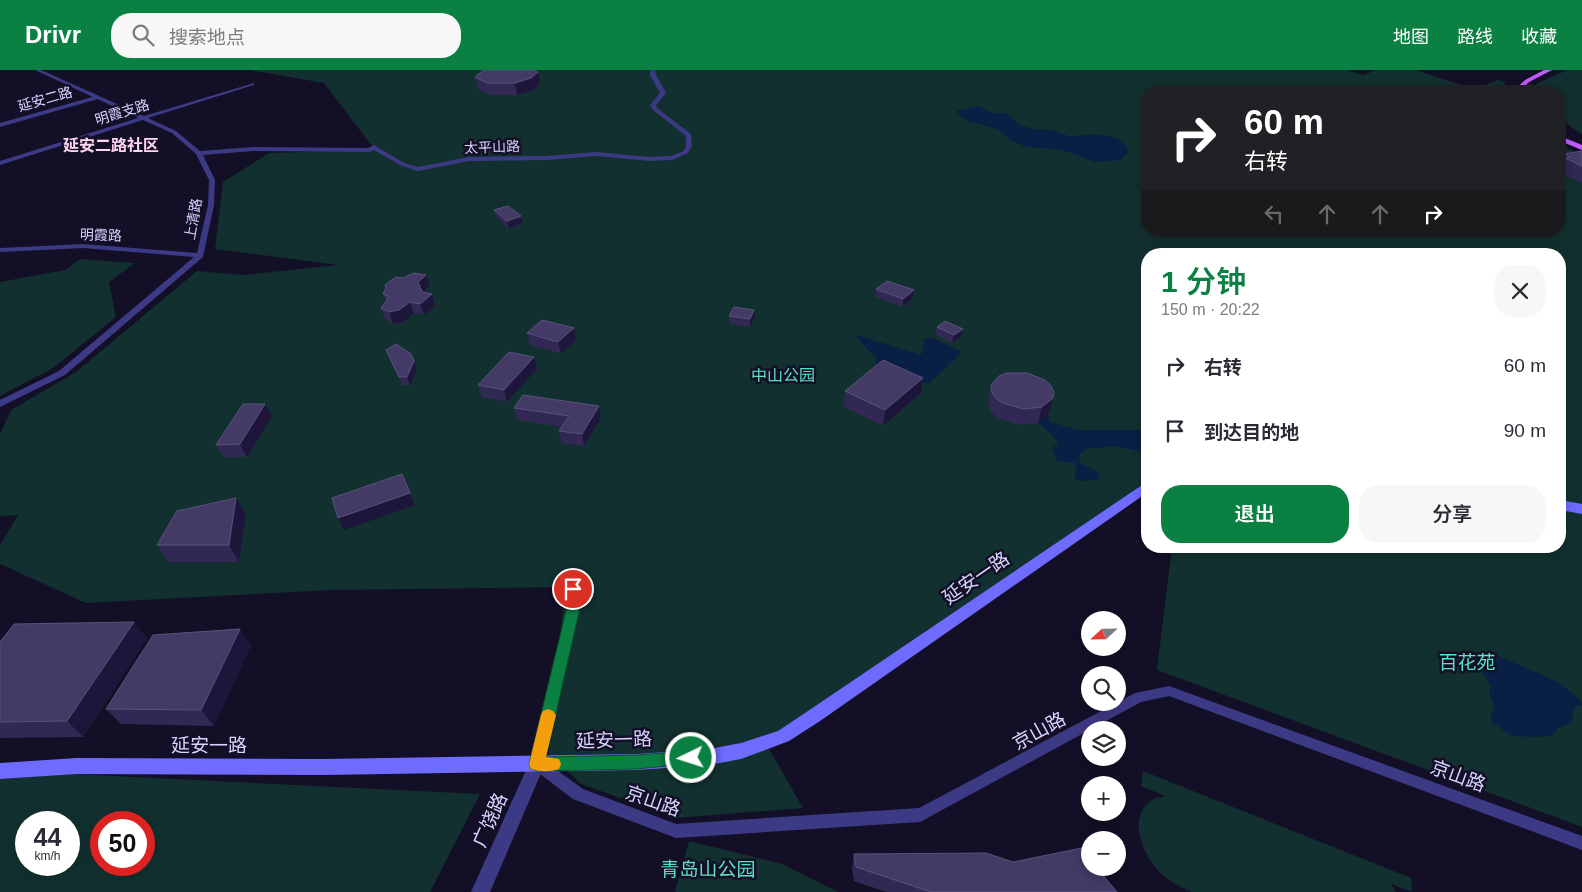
<!DOCTYPE html>
<html lang="zh">
<head>
<meta charset="utf-8">
<style>
	:root { --surface:#fff; --page:#f7f7f7; --text:#2b2b33; --muted:#7c7c81; --accent:#0b8043 }
	body { margin:0; font-family:Arial,"Noto Sans SC",sans-serif; background:var(--page); color:var(--text); height:100vh; display:flex; flex-direction:column; font-size:19px; white-space:nowrap }
	* { box-sizing:border-box; margin:0 }
	p { font-size:16px; color:var(--muted) }
	.icon { flex:none; width:28px; height:28px; fill:none; stroke:currentColor; stroke-width:2; stroke-linecap:round; stroke-linejoin:round }
	.map { position:relative; flex:1; overflow:hidden }
	.sheet { position:absolute; left:1141px; top:178px; width:425px; height:305px; display:flex; flex-direction:column; background:var(--surface); border-radius:20px; box-shadow:0 2px 12px #0003 }
	.sheet>* { flex:none }
	.banner { position:absolute; left:1141px; top:15px; width:425px; height:152px; border-radius:20px; box-shadow:0 2px 12px #0003; background:#202124; color:#fff; overflow:hidden }
	.needle { width:32px; rotate:248deg }
	.fabs { position:absolute; left:1081px; top:541px; display:grid; gap:10px }
	.fabs a { display:grid; place-items:center; width:45px; height:45px; border-radius:50%; background:var(--surface); box-shadow:0 2px 12px #0003; font-size:25px }
	.speed { position:absolute; left:15px; top:741px; display:flex; gap:10px; font-size:25px; font-weight:700; text-align:center }
	.speed>* { display:grid; place-content:center; width:65px; height:65px; border-radius:50%; background:var(--surface); box-shadow:0 2px 12px #0003; line-height:1 }
	.speed small { font-size:12px; font-weight:400 }
	.speed .limit { border:8px solid #d22; background:#fff; color:#111 }
	.pin { position:absolute; display:grid; place-items:center; width:42px; height:42px; color:#fff; margin:-21px; border:2px solid #fff; border-radius:50%; box-shadow:0 1px 5px #0007 }
	.me { position:absolute; width:55px; margin:-28px; rotate:266deg; stroke-linejoin:round; filter:drop-shadow(0 0 4px #0008) }
	.turn { display:flex; align-items:center; gap:18px; height:105px; padding:0 20px; font-size:22px }
	.turn .icon { width:65px; height:65px; stroke-width:2.5 }
	.turn b { display:block; font-size:35px; line-height:42px }
	.lanes { display:flex; align-items:center; height:48px; padding:0 20px; background:#0003; justify-content:center; gap:25px; direction:ltr }
	.lanes .off { opacity:.35 }
	.round { display:grid; place-items:center; flex:none; width:52px; height:52px; border-radius:20px; background:var(--page) }
	.overview { display:flex; align-items:center; justify-content:space-between; height:85px; padding:0 20px }
	h1 { font-size:30px; font-weight:600; line-height:38px; color:var(--accent) }
	.primary-button { display:flex; gap:10px; margin-top:auto; padding:10px 20px }
	.primary-button a { flex:1; height:58px; border-radius:20px; background:var(--accent); color:#fff; font-size:20px; font-weight:600; line-height:58px; text-align:center }
	.primary-button a+a { background:var(--page); color:var(--text) }
	ul { padding:0; list-style:none }
	li { display:flex; align-items:center; gap:15px; height:65px; padding:0 20px }
	li div { flex:1 }
	li b { display:block; font-size:19px }
	li em { font-style:normal }
	header { display:flex; align-items:center; gap:30px; box-sizing:border-box; height:70px; padding:0 25px; background:var(--accent); color:#fff }
	header strong { font-size:24px }
	nav { display:flex; gap:28px; margin-inline-start:auto; font-size:18px }
	.search { width:350px; height:45px; background:var(--page); display:flex; align-items:center; gap:12px; box-sizing:border-box; padding:0 18px; border-radius:20px; color:var(--muted); font-size:19px }
	.map>svg:first-child { display:block }
	.green { fill:#12302f; fill-rule:evenodd }
	.water { fill:#0a1f44 }
	.lines { fill:none; stroke-linecap:round; stroke-linejoin:round }
	.minor { fill:#3d3a85; fill-rule:evenodd }
	.tertiary { fill:#3d3a85; fill-rule:evenodd }
	.secondary { fill:#6f6bff; fill-rule:evenodd }
	.primary { fill:#c25bff; fill-rule:evenodd }
	.wall { fill:#312854 }
	.shaded-wall { fill:#1d163a }
	.building { fill:#433a66; stroke:#5a527e }
	.route { fill:#0b8043; stroke:#07532c }
	.slow { fill:#f59e0b }
	.labels { text-anchor:middle; dominant-baseline:central; stroke-width:5; stroke-linejoin:round; paint-order:stroke }
	.far-street-label { font-size:14px; fill:#d9d4ff; stroke:#130f26 }
	.far-quarter-label { font-size:16px; font-weight:bold; fill:#ffd6f0; stroke:#130f26 }
	.park-label { font-size:16px; fill:#5fe0c0; stroke:#130f26 }
	.near-street-label { font-size:19px; fill:#d9d4ff; stroke:#130f26 }
	.near-park-label { font-size:19px; fill:#5fe0c0; stroke:#130f26 }
</style>
</head>
<body>
<header>
<strong>Drivr</strong>
<div class="search"><svg class="icon" aria-label="search" viewBox="0 0 24 24"><circle cx="10" cy="10" r="6"/><path d="M15 15l6 6"/></svg>搜索地点</div>
<nav><a>地图</a><a>路线</a><a>收藏</a></nav>
</header>
<div class="map">
<svg width="1582" height="822" viewBox="0 0 1582 822">
	<rect width="100%" height="100%" fill="#130f26"/>
	<g class="green">
		<polygon points="250,0 1346,0 1363,5 1377,0 1415,0 1474,19 1498,10 1506,12 1500,21 1148,21 1148,161 1560,161 1560,76 1582,84 1582,757 1157,600 1172,476 1560,476 1560,184 1148,184 1147,426 1140,423 813,656 765,672 803,738 676,748 581,714 549,684 565,517 332,520 86,533 0,494 0,475 18,445 0,446 0,364 11,340 76,302 197,201 243,205 338,195 215,179 223,112 269,83 375,80 324,13"/>
		<polygon points="1567,0 1582,0 1582,64 1572,58 1560,46 1560,21 1541,21 1536,14"/>
		<polygon points="80,189 135,193 109,212 116,247 53,298 0,326 0,212 65,200"/>
		<path d="M1143 701 1411 808 1412 822 1391 814 1396 822H1192C1181 817 1171 813 1162 804 1144 788 1124 746 1154 729 1157 727 1162 727 1165 726L1141 716Z"/>
		<path d="M73 704 480 724 430 822H0V709ZM26 752H69V795H26ZM101 752H144V795H101Z"/>
		<polygon points="689,771 782,794 838,822 675,822"/>
	</g>
	<g class="water">
		<polygon points="979,36 991,43 1006,43 1020,55 1033,59 1052,60 1071,67 1093,64 1117,68 1126,76 1128,83 1121,90 1096,92 1062,80 1027,77 1011,71 1000,60 966,50 957,44 956,41"/>
		<polygon points="860,266 921,285 924,274 923,270 931,267 962,282 929,314 876,297 876,288 856,267"/>
		<path d="M1046 337 1050 352 1080 360H1147V381L1144 382 1115 376 1085 379 1080 384V393L1100 403 1099 409 1082 411 1075 409 1076 393 1057 391 1052 377 1058 374C1054 363 1039 355 1031 345Z"/>
		<polygon points="1486,581 1545,606 1559,613 1581,630 1582,635 1575,637 1571,653 1558,658 1553,665 1539,667 1512,666 1491,652 1492,642 1495,637 1489,623 1491,616 1476,592 1479,586"/>
	</g>
	<g class="lines">
		<g class="minor">
			<polygon points="35,0 41,0 144,46 254,13 254,15 148,48 176,61 200,81 253,77 368,78 374,75 404,93 418,97 469,87 547,86 596,82 650,87 671,86 684,81 686,76 686,66 653,40 650,35 660,23 650,5 651,0 655,0 656,5 666,23 656,35 657,38 691,64 692,76 688,83 672,90 650,91 596,86 547,90 469,91 418,101 400,95 374,80 369,82 253,81 203,85 215,110 214,135 203,187 65,305 0,337 0,330 59,301 194,187 83,178 0,182 0,178 83,174 197,183 208,135 209,110 196,84 172,63 143,50 0,95 0,91 138,48"/>
			<polygon points="573,515 577,516 580,533 544,691 583,719 676,754 919,738 1135,623 1169,616 1582,766 1582,780 1169,626 1141,632 920,752 676,768 573,729 532,698 530,694 568,533 567,519 569,516"/>
		</g>
		<g class="tertiary">
			<polygon points="96,26 98,27 98,29 0,57 0,53"/>
			<polygon points="537,686 543,689 545,694 490,822 471,822 531,689"/>
		</g>
		<g class="secondary">
			<polygon points="1148,411 1148,422 820,651 789,671 741,689 709,695 637,700 324,705 77,704 0,709 0,693 77,688 324,689 637,684 709,679 741,673 778,661 808,641"/>
			<polygon points="1560,430 1582,434 1582,444 1560,440"/>
		</g>
		<g class="primary">
			<polygon points="1544,0 1552,0 1529,12 1520,21 1513,21 1525,10"/>
			<polygon points="1560,66 1582,75 1582,80 1560,71"/>
		</g>
	</g>
	<g class="wall">
		<polygon points="538,2 540,14 534,20 517,25 489,25 478,19 475,7"/>
		<polygon points="1582,81 1582,113 1560,103 1560,91 1564,84"/>
		<polygon points="494,140 521,146 523,153 509,158 496,147"/>
		<polygon points="430,216 423,223 435,236 424,245 414,243 403,252 393,254 385,249 381,238 386,231 383,224"/>
		<polygon points="876,219 914,220 913,228 903,237 875,227"/>
		<polygon points="754,240 755,248 750,257 730,254 729,246"/>
		<polygon points="937,257 963,259 961,267 952,273 936,265"/>
		<polygon points="574,258 576,270 561,284 530,275 527,263"/>
		<polygon points="386,280 417,299 410,315 402,315"/>
		<polygon points="537,299 507,332 482,327 478,315"/>
		<polygon points="991,315 1053,328 1049,344 1038,353 1019,355 1000,349 993,344 989,338 988,331"/>
		<polygon points="845,321 921,323 883,356 844,337"/>
		<polygon points="265,334 272,346 247,387 224,387 216,375"/>
		<polygon points="514,338 601,348 584,376 562,373 559,361 562,357 517,350"/>
		<polygon points="246,444 239,492 169,492 157,475"/>
		<polygon points="147,568 83,667 0,668 0,572"/>
		<polygon points="251,575 214,656 121,654 106,639"/>
		<polygon points="854,784 1013,792 1117,822 886,822 854,811 852,798"/>
	</g>
	<g class="shaded-wall">
		<polygon points="538,2 540,14 534,20 517,25 515,13"/>
		<polygon points="521,146 523,153 509,158 507,151"/>
		<polygon points="426,205 430,216 422,223 418,212"/>
		<polygon points="914,220 913,228 903,237 903,229"/>
		<polygon points="432,224 435,236 424,245 420,234"/>
		<polygon points="410,232 414,243 403,252 393,254 389,242"/>
		<polygon points="754,240 755,248 750,257 750,249"/>
		<polygon points="574,258 576,270 561,284 558,272"/>
		<polygon points="963,259 961,267 952,273 954,265"/>
		<polygon points="534,287 537,299 507,332 504,320"/>
		<polygon points="414,291 417,299 410,315 407,307"/>
		<polygon points="923,308 921,323 883,356 885,340"/>
		<polygon points="1053,328 1049,344 1038,353 1042,337"/>
		<polygon points="265,334 272,346 247,387 240,374"/>
		<polygon points="599,336 601,348 584,376 582,364"/>
		<polygon points="410,423 415,435 344,460 338,448"/>
		<polygon points="236,428 246,444 239,492 229,475"/>
		<polygon points="134,552 147,568 83,667 67,651"/>
		<polygon points="240,559 251,575 214,656 201,640"/>
	</g>
	<g class="building">
		<polygon points="484,0 534,0 538,2 531,8 515,13 487,13 475,7"/>
		<polygon points="1582,81 1582,96 1565,88 1571,87 1564,84"/>
		<polygon points="508,136 521,146 507,151 494,140"/>
		<polygon points="414,203 426,205 418,212 422,222 432,224 420,234 410,232 399,240 389,242 381,238 389,227 383,224 386,218 385,215 396,207 403,208"/>
		<polygon points="887,211 914,220 903,229 876,219"/>
		<polygon points="734,237 754,240 750,249 729,246"/>
		<polygon points="542,250 574,258 558,272 527,263"/>
		<polygon points="945,251 963,259 954,265 937,257"/>
		<polygon points="396,274 411,284 414,291 407,307 399,307 386,280"/>
		<polygon points="509,282 534,287 504,320 478,315"/>
		<polygon points="883,290 923,308 885,340 845,321"/>
		<polygon points="1007,303 1027,303 1045,310 1051,316 1054,322 1053,328 1042,337 1023,339 1003,333 996,328 992,322 991,315 999,306"/>
		<polygon points="523,325 599,336 582,364 559,361 569,346 514,338"/>
		<polygon points="243,334 265,334 240,374 216,375"/>
		<polygon points="402,404 410,423 338,448 332,428"/>
		<polygon points="236,428 229,475 157,475 177,441"/>
		<polygon points="134,552 67,651 0,652 0,572 14,554"/>
		<polygon points="240,559 201,640 106,639 153,565"/>
		<polygon points="1082,778 1090,788 1090,798 1097,798 1117,822 931,822 856,797 854,784 986,783 1013,792"/>
	</g>
	<polygon class="route" points="573,514 578,516 581,533 546,687 637,685 691,681 696,683 699,688 696,693 637,699 537,701 531,699 529,694 568,533 567,519 569,516"/>
	<path class="slow" d="M548 639 553 641 556 645 546 687 559 689 561 694 559 699C550 702 540 702 531 699L529 694 541 645 543 641Z"/>
	<g class="labels">
		<g class="far-street-label">
			<text transform="translate(45 29) rotate(-16)">延安二路</text>
			<text transform="translate(122 42) rotate(-17)">明霞支路</text>
			<text transform="translate(492 77) rotate(-2)">太平山路</text>
			<text transform="translate(193 149) rotate(-80)">上清路</text>
			<text transform="translate(101 165) rotate(2)">明霞路</text>
		</g>
		<g class="far-quarter-label">
			<text x="111" y="75">延安二路社区</text>
		</g>
		<g class="park-label">
			<text x="783" y="305">中山公园</text>
		</g>
		<g class="near-street-label">
			<text transform="translate(976 508) rotate(-35)">延安一路</text>
			<text transform="translate(1039 661) rotate(-29)">京山路</text>
			<text transform="translate(614 670) rotate(-2)">延安一路</text>
			<text x="209" y="675">延安一路</text>
			<text transform="translate(1458 706) rotate(20)">京山路</text>
			<text transform="translate(653 731) rotate(19)">京山路</text>
			<text transform="translate(490 750) rotate(-66)">广饶路</text>
		</g>
		<g class="near-park-label">
			<text x="1467" y="592">百花苑</text>
			<text x="708" y="799">青岛山公园</text>
		</g>
	</g>
</svg>
<div class="fabs">
<a><svg class="needle" viewBox="-14 -14 28 28"><path d="M0-13l5 13h-10z" fill="#e53935"/><path d="M0 13l5-13h-10z" fill="#7c7c81"/></svg></a>
<a><svg class="icon" aria-label="search" viewBox="0 0 24 24"><circle cx="10" cy="10" r="6"/><path d="M15 15l6 6"/></svg></a>
<a><svg class="icon" aria-label="layers" viewBox="0 0 24 24"><path d="M12 4l9 5-9 5-9-5zM3 14l9 5 9-5"/></svg></a>
<a>+</a>
<a>−</a>
</div>
<div class="speed"><div>44<small>km/h</small></div><div class="limit">50</div></div>
<div class="pin" style="left:573px;top:519px;background:#d93025"><svg class="icon" aria-label="arrive" viewBox="0 0 24 24"><path d="M6 21V4h12l-3 4 3 4H6"/></svg></div>
<svg class="me" style="left:691px;top:688px" viewBox="-20 -20 40 40"><circle r="17" fill="#0b8043" stroke="#fff" stroke-width="3"/><path d="M0-11L8 9 0 5-8 9z" fill="#fff"/></svg>
<div class="banner">
<div class="turn"><svg class="icon" aria-label="right" viewBox="0 0 24 24"><path d="M7 20v-9h11M14 6l5 5-5 5"/></svg><div><b>60 m</b>右转</div></div>
<div class="lanes"><svg class="icon off" aria-label="left" viewBox="0 0 24 24"><path d="M17 20v-9H6M10 6l-5 5 5 5"/></svg><svg class="icon off" aria-label="ahead" viewBox="0 0 24 24"><path d="M12 20V5M6 11l6-6 6 6"/></svg><svg class="icon off" aria-label="ahead" viewBox="0 0 24 24"><path d="M12 20V5M6 11l6-6 6 6"/></svg><svg class="icon" aria-label="right" viewBox="0 0 24 24"><path d="M7 20v-9h11M14 6l5 5-5 5"/></svg></div>
</div>
<section class="sheet">
<div class="overview"><div><h1>1 分钟</h1><p>150 m · 20:22</p></div><a class="round"><svg class="icon" aria-label="close" viewBox="0 0 24 24"><path d="M6 6l12 12M18 6L6 18"/></svg></a></div>
<ul>
<li><svg class="icon" aria-label="right" viewBox="0 0 24 24"><path d="M7 20v-9h11M14 6l5 5-5 5"/></svg><div><b>右转</b></div><em>60 m</em></li>
<li><svg class="icon" aria-label="arrive" viewBox="0 0 24 24"><path d="M6 21V4h12l-3 4 3 4H6"/></svg><div><b>到达目的地</b></div><em>90 m</em></li>
</ul>
<div class="primary-button"><a>退出</a><a>分享</a></div>
</section>
</div>
</body>
</html>
